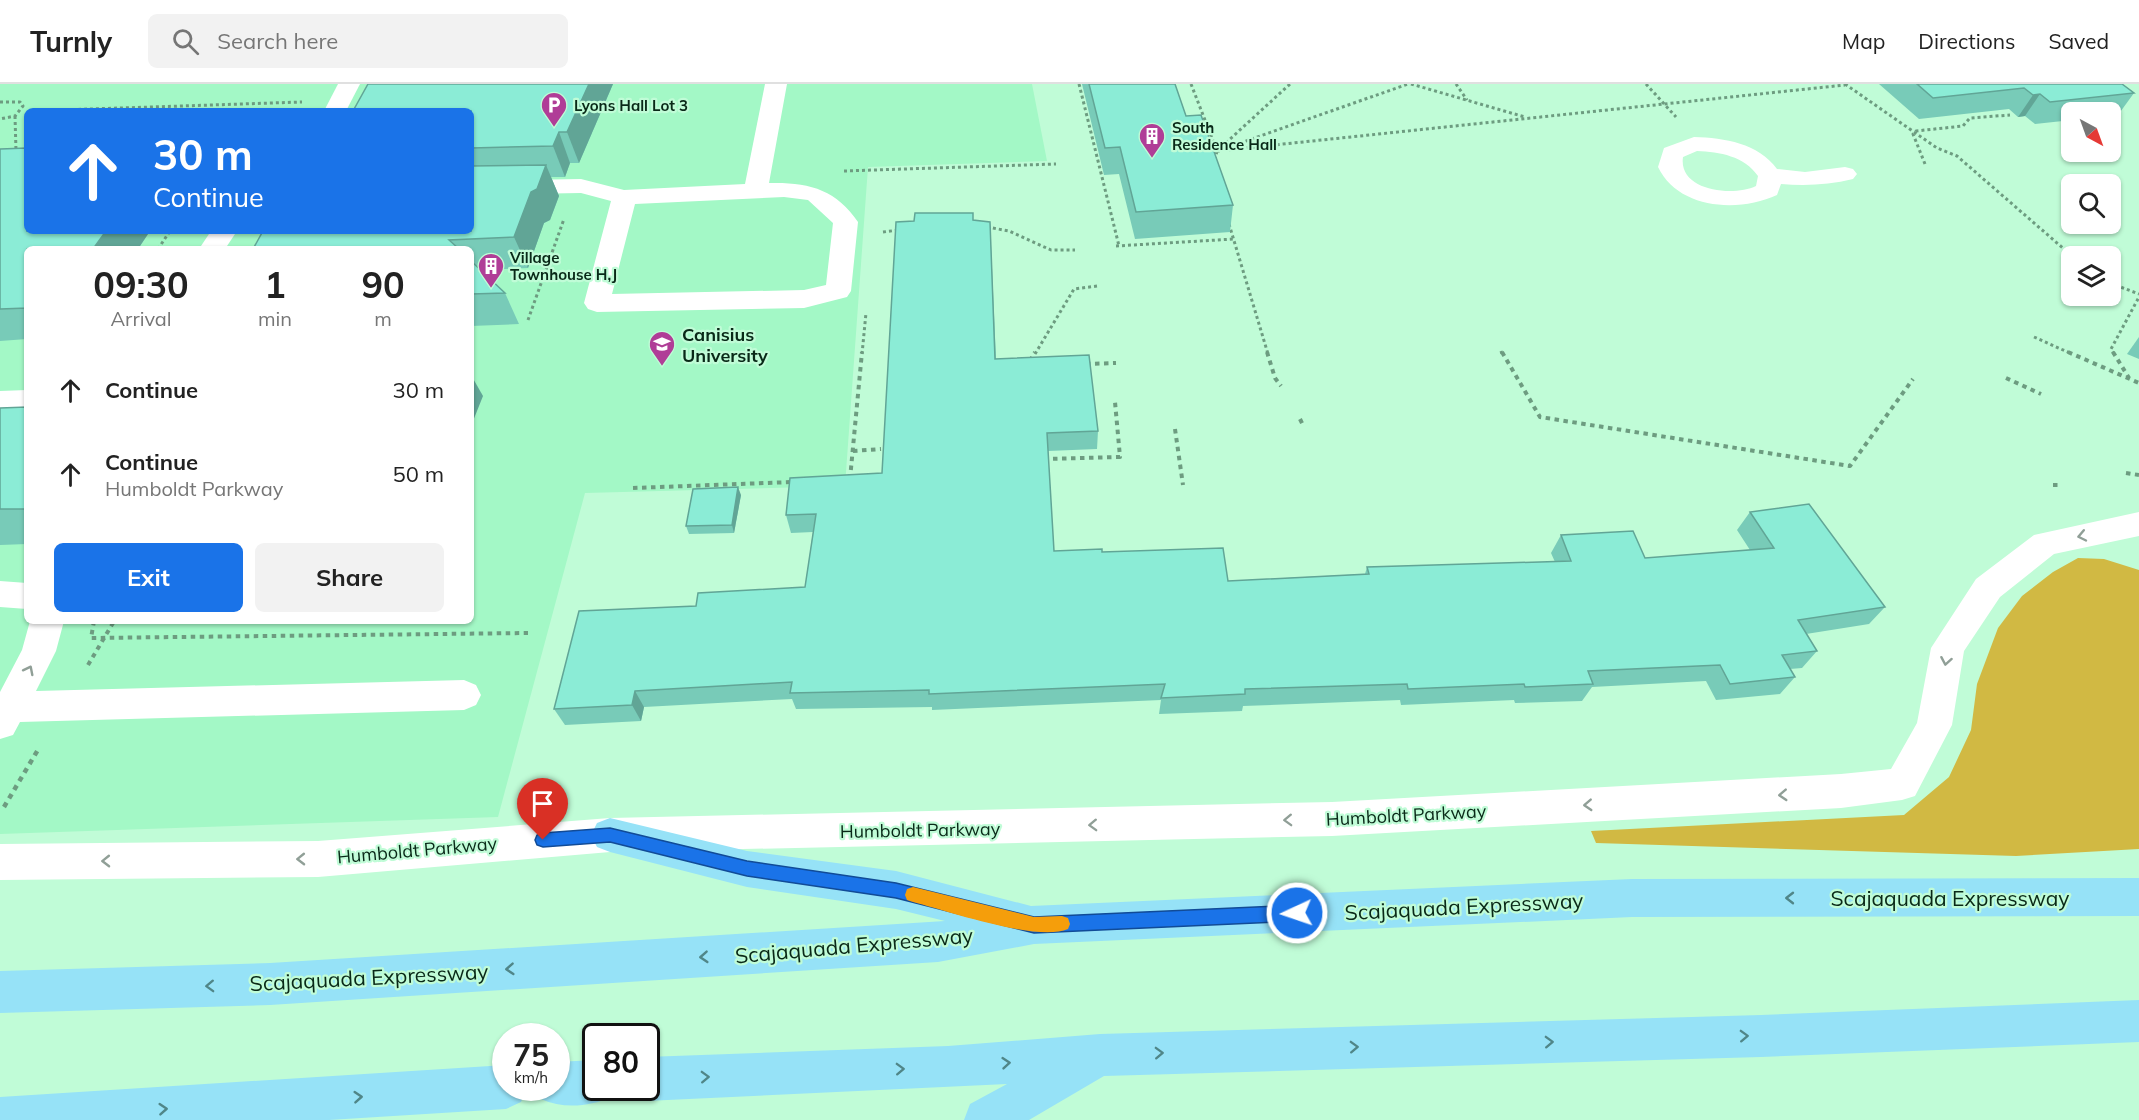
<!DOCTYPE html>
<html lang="en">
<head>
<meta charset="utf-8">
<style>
	:root { --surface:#fff; --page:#f2f2f2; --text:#222; --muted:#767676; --line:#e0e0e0; --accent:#1a73e8 }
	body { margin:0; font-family:Mulish,sans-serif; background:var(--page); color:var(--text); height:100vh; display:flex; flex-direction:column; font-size:22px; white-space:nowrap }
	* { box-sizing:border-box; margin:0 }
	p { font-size:20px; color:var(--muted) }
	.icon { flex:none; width:33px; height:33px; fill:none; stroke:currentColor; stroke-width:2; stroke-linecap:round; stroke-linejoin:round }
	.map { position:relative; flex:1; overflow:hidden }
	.panel { position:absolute; left:24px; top:162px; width:450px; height:378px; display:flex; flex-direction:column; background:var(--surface); border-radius:9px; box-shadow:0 2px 4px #0004 }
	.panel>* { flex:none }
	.top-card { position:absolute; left:24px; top:24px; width:450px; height:126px; border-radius:9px; box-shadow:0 2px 4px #0004; background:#1a73e8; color:#fff; overflow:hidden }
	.needle { width:39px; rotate:139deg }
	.fabs { position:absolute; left:2061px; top:18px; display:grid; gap:12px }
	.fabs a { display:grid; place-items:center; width:60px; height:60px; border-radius:9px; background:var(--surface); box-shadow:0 2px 4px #0004; font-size:30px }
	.speed { position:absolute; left:492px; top:939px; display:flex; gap:12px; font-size:30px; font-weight:700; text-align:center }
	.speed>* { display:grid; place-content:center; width:78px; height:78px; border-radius:50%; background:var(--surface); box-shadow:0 2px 4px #0004; line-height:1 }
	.speed small { font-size:15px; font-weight:400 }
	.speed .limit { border:3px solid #111; border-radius:9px; background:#fff; color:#111 }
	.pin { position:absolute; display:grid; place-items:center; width:51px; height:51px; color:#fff; margin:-62px -26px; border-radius:50% 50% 50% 0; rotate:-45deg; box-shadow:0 0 6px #0007 }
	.pin .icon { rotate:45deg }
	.me { position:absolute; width:66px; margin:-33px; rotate:267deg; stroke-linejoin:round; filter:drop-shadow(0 0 4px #0008) }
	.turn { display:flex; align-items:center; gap:21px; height:126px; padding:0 30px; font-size:27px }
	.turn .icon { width:78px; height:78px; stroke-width:2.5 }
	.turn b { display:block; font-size:42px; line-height:51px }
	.eta { display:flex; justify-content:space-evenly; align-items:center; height:102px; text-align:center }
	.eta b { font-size:36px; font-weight:700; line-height:42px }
	.button { display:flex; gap:12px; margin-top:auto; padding:12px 30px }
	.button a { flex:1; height:69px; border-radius:9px; background:var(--accent); color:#fff; font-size:24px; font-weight:700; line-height:69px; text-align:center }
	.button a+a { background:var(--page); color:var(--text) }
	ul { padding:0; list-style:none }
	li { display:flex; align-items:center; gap:18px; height:84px; padding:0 30px }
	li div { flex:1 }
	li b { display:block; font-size:22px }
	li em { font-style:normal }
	header { display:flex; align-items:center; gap:36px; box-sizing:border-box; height:84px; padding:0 30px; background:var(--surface); border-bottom:2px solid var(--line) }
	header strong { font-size:28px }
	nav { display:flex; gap:33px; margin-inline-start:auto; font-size:21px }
	.search { width:420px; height:54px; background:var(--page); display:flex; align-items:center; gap:15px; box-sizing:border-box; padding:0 21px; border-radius:9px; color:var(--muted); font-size:22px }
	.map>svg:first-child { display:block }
	.built { fill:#a3f8c6; fill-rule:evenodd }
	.green { fill:#d1b943 }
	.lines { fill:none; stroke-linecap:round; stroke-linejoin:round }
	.path-far2 { stroke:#6d9c80; stroke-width:3; stroke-dasharray:3 3; stroke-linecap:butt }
	.path-far1 { stroke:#6d9c80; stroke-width:4; stroke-dasharray:4.5 4.5; stroke-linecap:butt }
	.path { stroke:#6d9c80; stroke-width:4.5; stroke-dasharray:5 5; stroke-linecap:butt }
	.minor { fill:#fff; fill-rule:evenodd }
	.highway { fill:#96e2f7; fill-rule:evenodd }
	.wall { fill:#78cbb8 }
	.shaded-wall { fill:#61a596 }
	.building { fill:#8becd6; stroke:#61a596; stroke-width:1.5 }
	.oneway { stroke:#909f97 }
	.oneway2 { stroke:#508688 }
	.route { fill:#1a73e8; stroke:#114b97; stroke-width:1.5 }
	.slow { fill:#f59e0b }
	.labels { text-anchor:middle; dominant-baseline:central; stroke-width:4.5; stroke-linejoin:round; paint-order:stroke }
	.far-poi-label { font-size:15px; font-weight:bold; fill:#092918; stroke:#c0fcd7; text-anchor:start }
	.poi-label { font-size:18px; font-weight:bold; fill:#092918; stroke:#c0fcd7; text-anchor:start }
	.street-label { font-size:18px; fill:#092918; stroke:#c0fcd7 }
	.near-street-label { font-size:21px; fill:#092918; stroke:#c0fcd7 }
</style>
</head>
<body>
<header>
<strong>Turnly</strong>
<div class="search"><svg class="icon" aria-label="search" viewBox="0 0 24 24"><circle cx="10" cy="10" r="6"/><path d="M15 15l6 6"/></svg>Search here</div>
<nav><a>Map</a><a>Directions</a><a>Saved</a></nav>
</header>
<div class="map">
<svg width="2139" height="1036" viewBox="0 0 2139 1036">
	<rect width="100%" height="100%" fill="#c0fcd7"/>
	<path class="built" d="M0 0H1032L1047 77 868 83 845 402 585 409 498 733 0 750ZM27 27H471V147H27ZM27 165H471V537H27Z"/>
	<polygon class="green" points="2078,474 2104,475 2139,486 2139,765 2016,772 1596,759 1591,747 1904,731 1949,693 1971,646 1977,600 1998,544 2022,512 2053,488"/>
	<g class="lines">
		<g class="path-far2">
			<polyline points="1079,0 1119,162"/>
			<polyline points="1191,0 1217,67 1215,75"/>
			<polyline points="1411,0 1525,33"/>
			<polyline points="1456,0 1467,16"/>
			<polyline points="1646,0 1676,33"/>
			<polyline points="1845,0 1937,64 1957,72 2072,172"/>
			<polyline points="0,18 20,18 23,22 15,32 0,35"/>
			<polyline points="30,27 302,18"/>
			<polyline points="15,32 16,67"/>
			<polyline points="1223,65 1408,0"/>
			<polyline points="1217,67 1845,1"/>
			<polyline points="1217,67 1290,0"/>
			<polyline points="1925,80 1913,50 1916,47 1963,42 1970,34 2010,31"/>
			<polyline points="844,87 1056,80"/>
			<polyline points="1229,140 1268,270"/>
			<polyline points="987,143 1009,147 1051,166 1075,166"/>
			<polyline points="883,148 899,146"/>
			<polyline points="1116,162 1234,155"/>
			<polyline points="158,165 170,147"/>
			<polyline points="2110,199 2139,210"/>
			<polyline points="528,236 564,135"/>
			<polyline points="2034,253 2072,270"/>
			<polyline points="1501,267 1502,270"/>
			<polyline points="862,270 866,229"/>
			<polyline points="1035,270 1074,205 1097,202"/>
			<polyline points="2114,270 2111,265 2139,213"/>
		</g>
		<g class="path-far1">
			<polyline points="1267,268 1275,294 1281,302"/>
			<polyline points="1502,268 1540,333 1850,382 1913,295"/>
			<polyline points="2068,268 2139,299"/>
			<polyline points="2113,268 2129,294"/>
			<polyline points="1030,277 1035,268"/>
			<polyline points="1086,280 1116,279"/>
			<polyline points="2006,294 2041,310"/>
			<polyline points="1300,335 1303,341"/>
			<polyline points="1175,345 1183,401"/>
			<polyline points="853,367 881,365"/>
			<polyline points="1044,375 1120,373 1115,318"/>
			<polyline points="2126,389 2139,391"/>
			<polyline points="850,395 862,268"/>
			<polyline points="2053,401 2060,401"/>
			<polyline points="633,404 792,398"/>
			<polyline points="94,537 91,554 528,549"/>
			<polyline points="88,581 113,539"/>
		</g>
		<polyline class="path" points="4,723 39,664"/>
		<g class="minor">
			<polygon points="338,0 360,0 346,27 324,27"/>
			<path d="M765 0H787L769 99C808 98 836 105 858 138L851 207 847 213 804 224 597 228 588 225 584 219 611 117 581 109 471 111V97L581 95 624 106 745 100ZM784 113 808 116 833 139 826 201 804 206 612 210 635 120Z"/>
			<path d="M1694 53C1725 54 1758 59 1777 85L1805 88 1845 83 1853 85 1857 90 1853 95C1829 101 1805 102 1781 100L1777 111C1738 129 1678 125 1658 83L1664 64ZM1697 67C1720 68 1744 72 1758 92L1756 102C1733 113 1678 107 1683 73Z"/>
			<polygon points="211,147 237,147 225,165 199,165"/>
			<polygon points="27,306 27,326 0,327 0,307"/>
			<polygon points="2139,428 2139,452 2054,470 2000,513 1964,567 1952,641 1915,712 1902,716 1841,724 1332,752 610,768 318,793 0,796 0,760 318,757 610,734 1332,718 1841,690 1891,685 1917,639 1931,564 1976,495 2034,451"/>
			<polygon points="0,497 27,499 27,525 0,523"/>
			<polygon points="30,537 64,537 56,567 36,607 464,596 476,601 481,611 476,621 464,626 20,638 13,651 0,655 0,608 22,566"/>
		</g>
		<g class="highway">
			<polygon points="610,734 747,767 896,787 1031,822 1632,795 2139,794 2139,832 1632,833 1034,860 938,878 270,921 0,929 0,887 270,879 945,837 896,825 747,803 610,768 597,763 591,751 597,739"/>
			<polygon points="2139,916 2139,958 1761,973 1104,992 1029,1036 964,1036 970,1020 1007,1000 646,1017 631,1010 628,1004 646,1004 646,973 948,962 1100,950 1761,931"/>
			<path d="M596 976V1004H615L611 1013C589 1023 563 1025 541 1015L536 1004H556V978Z"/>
			<polygon points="506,981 506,1004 527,1004 521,1018 506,1025 329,1036 0,1036 0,1013"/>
		</g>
	</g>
	<g class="wall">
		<polygon points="613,0 579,79 570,79 565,93 551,93 559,112 550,136 544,139 528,184 481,186 505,209 519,240 471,242 471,165 253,165 471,147 471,27"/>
		<polygon points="1082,0 1175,0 1186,32 1233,121 1230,148 1135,155 1119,90 1104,91"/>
		<polygon points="1879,0 2122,0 2134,9 2118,31 2110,31 2110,28 2072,28 2072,36 2035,40 2025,32 2018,33 2009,25 1919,35"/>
		<polygon points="0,65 150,147 138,165 27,165 27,255 0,257"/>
		<polygon points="973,136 990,138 996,275 1098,347 1097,365 1048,367 1054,467 1102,468 1228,497 1365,490 1367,483 1555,478 1551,469 1561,451 1645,474 1750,466 1737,446 1750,428 1885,523 1869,540 1806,550 1817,567 1802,584 1790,585 1795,593 1780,610 1716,616 1706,597 1592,603 1582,617 1515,619 1514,616 1401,621 1400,616 1243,622 1242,627 1159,630 1161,616 932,626 932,623 796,625 792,615 644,623 641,637 565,641 554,625 696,522 805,503 813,448 791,449 786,431 882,389 914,137"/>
		<polygon points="2139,253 2139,275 2127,270"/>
		<polygon points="27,323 27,460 0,461 0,324"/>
		<polygon points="741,411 734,449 689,450 686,442"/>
	</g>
	<g class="shaded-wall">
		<polygon points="589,0 613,0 579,79 567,48"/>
		<polygon points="2040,10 2025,32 2018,33 2033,11"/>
		<polygon points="559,48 570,79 565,93 553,62"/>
		<polygon points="546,81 559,112 550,136 544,139 528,184 514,153 531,108"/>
		<polygon points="106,147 150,147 138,165 93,165"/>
		<polygon points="471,291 483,312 471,342"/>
		<polygon points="738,403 741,411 734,449 732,441"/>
		<polygon points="635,607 644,623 641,637 632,621"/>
	</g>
	<g class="building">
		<polygon points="368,0 589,0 567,48 559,48 553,62 471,64 471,27 353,27"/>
		<polygon points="1089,0 1175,0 1186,32 1201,31 1233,121 1136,128 1120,63 1105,64"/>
		<polygon points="1917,0 2122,0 2134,9 2050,18 2040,10 2033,11 2024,4 1933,14"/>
		<polygon points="27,64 27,147 106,147 93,165 27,165 27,224 0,225 0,65"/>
		<polygon points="546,81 537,105 531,108 514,153 449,156 459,165 253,165 263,147 471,147 471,82"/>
		<polygon points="915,129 973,129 973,136 990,138 995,275 1089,271 1098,347 1047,349 1054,467 1102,465 1102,468 1223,464 1228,497 1369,490 1367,483 1571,477 1561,451 1633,447 1645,474 1774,464 1750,428 1809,420 1885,523 1798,536 1817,567 1782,571 1795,593 1730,600 1720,581 1588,587 1593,600 1525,603 1524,600 1408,605 1407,600 1245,605 1245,610 1161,614 1165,600 929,610 929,606 790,609 792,598 635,607 632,621 554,625 579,527 696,522 698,509 805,503 816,430 786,431 790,394 882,389 896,138 914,137"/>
		<polygon points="471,177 505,209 471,210"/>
		<polygon points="27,323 27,425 0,425 0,324"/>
		<polygon points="738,403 732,441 686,442 693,405"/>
	</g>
	<defs><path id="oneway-chevron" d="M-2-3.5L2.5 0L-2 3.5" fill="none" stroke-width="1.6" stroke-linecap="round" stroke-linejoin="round" transform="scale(1.5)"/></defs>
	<g class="oneway">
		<use href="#oneway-chevron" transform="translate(2082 452) rotate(168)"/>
		<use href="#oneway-chevron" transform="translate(1946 577) rotate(100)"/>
		<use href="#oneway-chevron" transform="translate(29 586) rotate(-63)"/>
		<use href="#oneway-chevron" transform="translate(1783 711) rotate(177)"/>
		<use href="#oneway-chevron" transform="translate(1588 721) rotate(177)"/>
		<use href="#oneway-chevron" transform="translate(1288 736) rotate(178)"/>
		<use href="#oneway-chevron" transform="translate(1093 741) rotate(178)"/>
		<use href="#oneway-chevron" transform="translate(301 775) rotate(179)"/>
		<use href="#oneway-chevron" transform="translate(106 777) rotate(179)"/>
	</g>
	<g class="oneway2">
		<use href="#oneway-chevron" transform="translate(1790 814) rotate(180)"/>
		<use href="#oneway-chevron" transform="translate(704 873) rotate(176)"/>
		<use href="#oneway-chevron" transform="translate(510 885) rotate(176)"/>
		<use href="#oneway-chevron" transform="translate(210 902) rotate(178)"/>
		<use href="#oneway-chevron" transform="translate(1744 952) rotate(-2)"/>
		<use href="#oneway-chevron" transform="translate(1549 958) rotate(-2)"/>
		<use href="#oneway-chevron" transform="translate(1354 963) rotate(-2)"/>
		<use href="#oneway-chevron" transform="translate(1159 969) rotate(-2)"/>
		<use href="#oneway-chevron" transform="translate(1006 979) rotate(-5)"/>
		<use href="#oneway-chevron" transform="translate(900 985) rotate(-2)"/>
		<use href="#oneway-chevron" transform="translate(705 993) rotate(-2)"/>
		<use href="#oneway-chevron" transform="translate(358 1013) rotate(-4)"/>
		<use href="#oneway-chevron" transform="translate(163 1025) rotate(-4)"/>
	</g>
	<polygon class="route" points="610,744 747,777 896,799 1034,833 1297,821 1303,824 1305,829 1303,835 1297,837 1034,849 896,814 747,792 610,758 543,763 537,761 535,756 537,751 543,749"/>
	<path class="slow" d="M913 803 1034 833 1062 832 1068 834 1070 840 1068 845C1036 858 948 827 913 818L907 816 905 811 907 805Z"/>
	<defs>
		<g id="parking-pin" transform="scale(1.35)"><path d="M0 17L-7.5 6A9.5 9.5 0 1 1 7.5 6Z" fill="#b03d97" stroke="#c0fcd7"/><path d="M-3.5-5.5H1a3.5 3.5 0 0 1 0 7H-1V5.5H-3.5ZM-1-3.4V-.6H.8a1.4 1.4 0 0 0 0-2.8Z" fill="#fff"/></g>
		<g id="building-pin" transform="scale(1.35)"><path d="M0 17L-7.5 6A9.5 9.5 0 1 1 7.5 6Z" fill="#b03d97" stroke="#c0fcd7"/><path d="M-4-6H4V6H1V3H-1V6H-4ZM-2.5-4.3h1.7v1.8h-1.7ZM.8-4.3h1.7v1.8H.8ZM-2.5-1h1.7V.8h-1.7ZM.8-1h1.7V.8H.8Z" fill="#fff"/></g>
		<g id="university-pin" transform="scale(1.35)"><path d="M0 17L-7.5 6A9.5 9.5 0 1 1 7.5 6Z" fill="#b03d97" stroke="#c0fcd7"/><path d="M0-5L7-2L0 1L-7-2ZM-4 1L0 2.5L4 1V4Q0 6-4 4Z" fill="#fff"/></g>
	</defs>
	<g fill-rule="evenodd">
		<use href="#parking-pin" x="554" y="21"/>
		<use href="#building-pin" x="1152" y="52"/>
		<use href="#building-pin" x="491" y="182"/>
		<use href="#university-pin" x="662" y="260"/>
	</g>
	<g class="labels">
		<g class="far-poi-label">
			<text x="574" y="21">Lyons Hall Lot 3</text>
			<text x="1172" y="43">South<tspan x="1172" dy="17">Residence Hall</tspan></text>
			<text x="510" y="173">Village<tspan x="510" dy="17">Townhouse H,J</tspan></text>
		</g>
		<g class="poi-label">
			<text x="682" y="250">Canisius<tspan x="682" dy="21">University</tspan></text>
		</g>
		<g class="street-label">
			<text transform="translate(1406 731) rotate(-3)">Humboldt Parkway</text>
			<text transform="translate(920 746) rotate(-1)">Humboldt Parkway</text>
			<text transform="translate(417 766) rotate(-5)">Humboldt Parkway</text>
		</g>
		<g class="near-street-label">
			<text x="1950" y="814">Scajaquada Expressway</text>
			<text transform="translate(1464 822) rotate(-3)">Scajaquada Expressway</text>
			<text transform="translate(854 861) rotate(-5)">Scajaquada Expressway</text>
			<text transform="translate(369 893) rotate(-3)">Scajaquada Expressway</text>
		</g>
	</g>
</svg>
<div class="fabs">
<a><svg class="needle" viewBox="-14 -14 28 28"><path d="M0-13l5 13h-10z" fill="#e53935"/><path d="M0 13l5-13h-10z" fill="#767676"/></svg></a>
<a><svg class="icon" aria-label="search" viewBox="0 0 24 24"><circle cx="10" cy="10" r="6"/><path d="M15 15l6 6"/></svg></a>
<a><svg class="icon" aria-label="layers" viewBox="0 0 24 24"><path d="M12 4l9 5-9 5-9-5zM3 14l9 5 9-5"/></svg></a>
</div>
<div class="speed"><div>75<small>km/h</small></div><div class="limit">80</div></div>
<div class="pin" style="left:543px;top:756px;background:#d93025"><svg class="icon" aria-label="arrive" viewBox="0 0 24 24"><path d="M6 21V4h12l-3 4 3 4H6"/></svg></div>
<svg class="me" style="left:1297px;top:829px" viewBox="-20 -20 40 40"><circle r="17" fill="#1a73e8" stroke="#fff" stroke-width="3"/><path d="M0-11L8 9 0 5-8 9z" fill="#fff"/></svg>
<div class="top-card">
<div class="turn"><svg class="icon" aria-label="ahead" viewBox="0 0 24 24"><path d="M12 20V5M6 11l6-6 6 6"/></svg><div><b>30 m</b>Continue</div></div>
</div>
<section class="panel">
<div class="eta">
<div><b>09:30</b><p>Arrival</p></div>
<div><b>1</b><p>min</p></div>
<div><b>90</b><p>m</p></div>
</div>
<ul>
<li><svg class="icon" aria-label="ahead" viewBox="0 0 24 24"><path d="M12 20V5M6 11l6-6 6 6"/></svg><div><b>Continue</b></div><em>30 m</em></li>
<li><svg class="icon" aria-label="ahead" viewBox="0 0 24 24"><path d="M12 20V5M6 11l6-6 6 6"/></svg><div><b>Continue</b><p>Humboldt Parkway</p></div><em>50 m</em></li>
</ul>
<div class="button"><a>Exit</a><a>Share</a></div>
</section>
</div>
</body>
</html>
